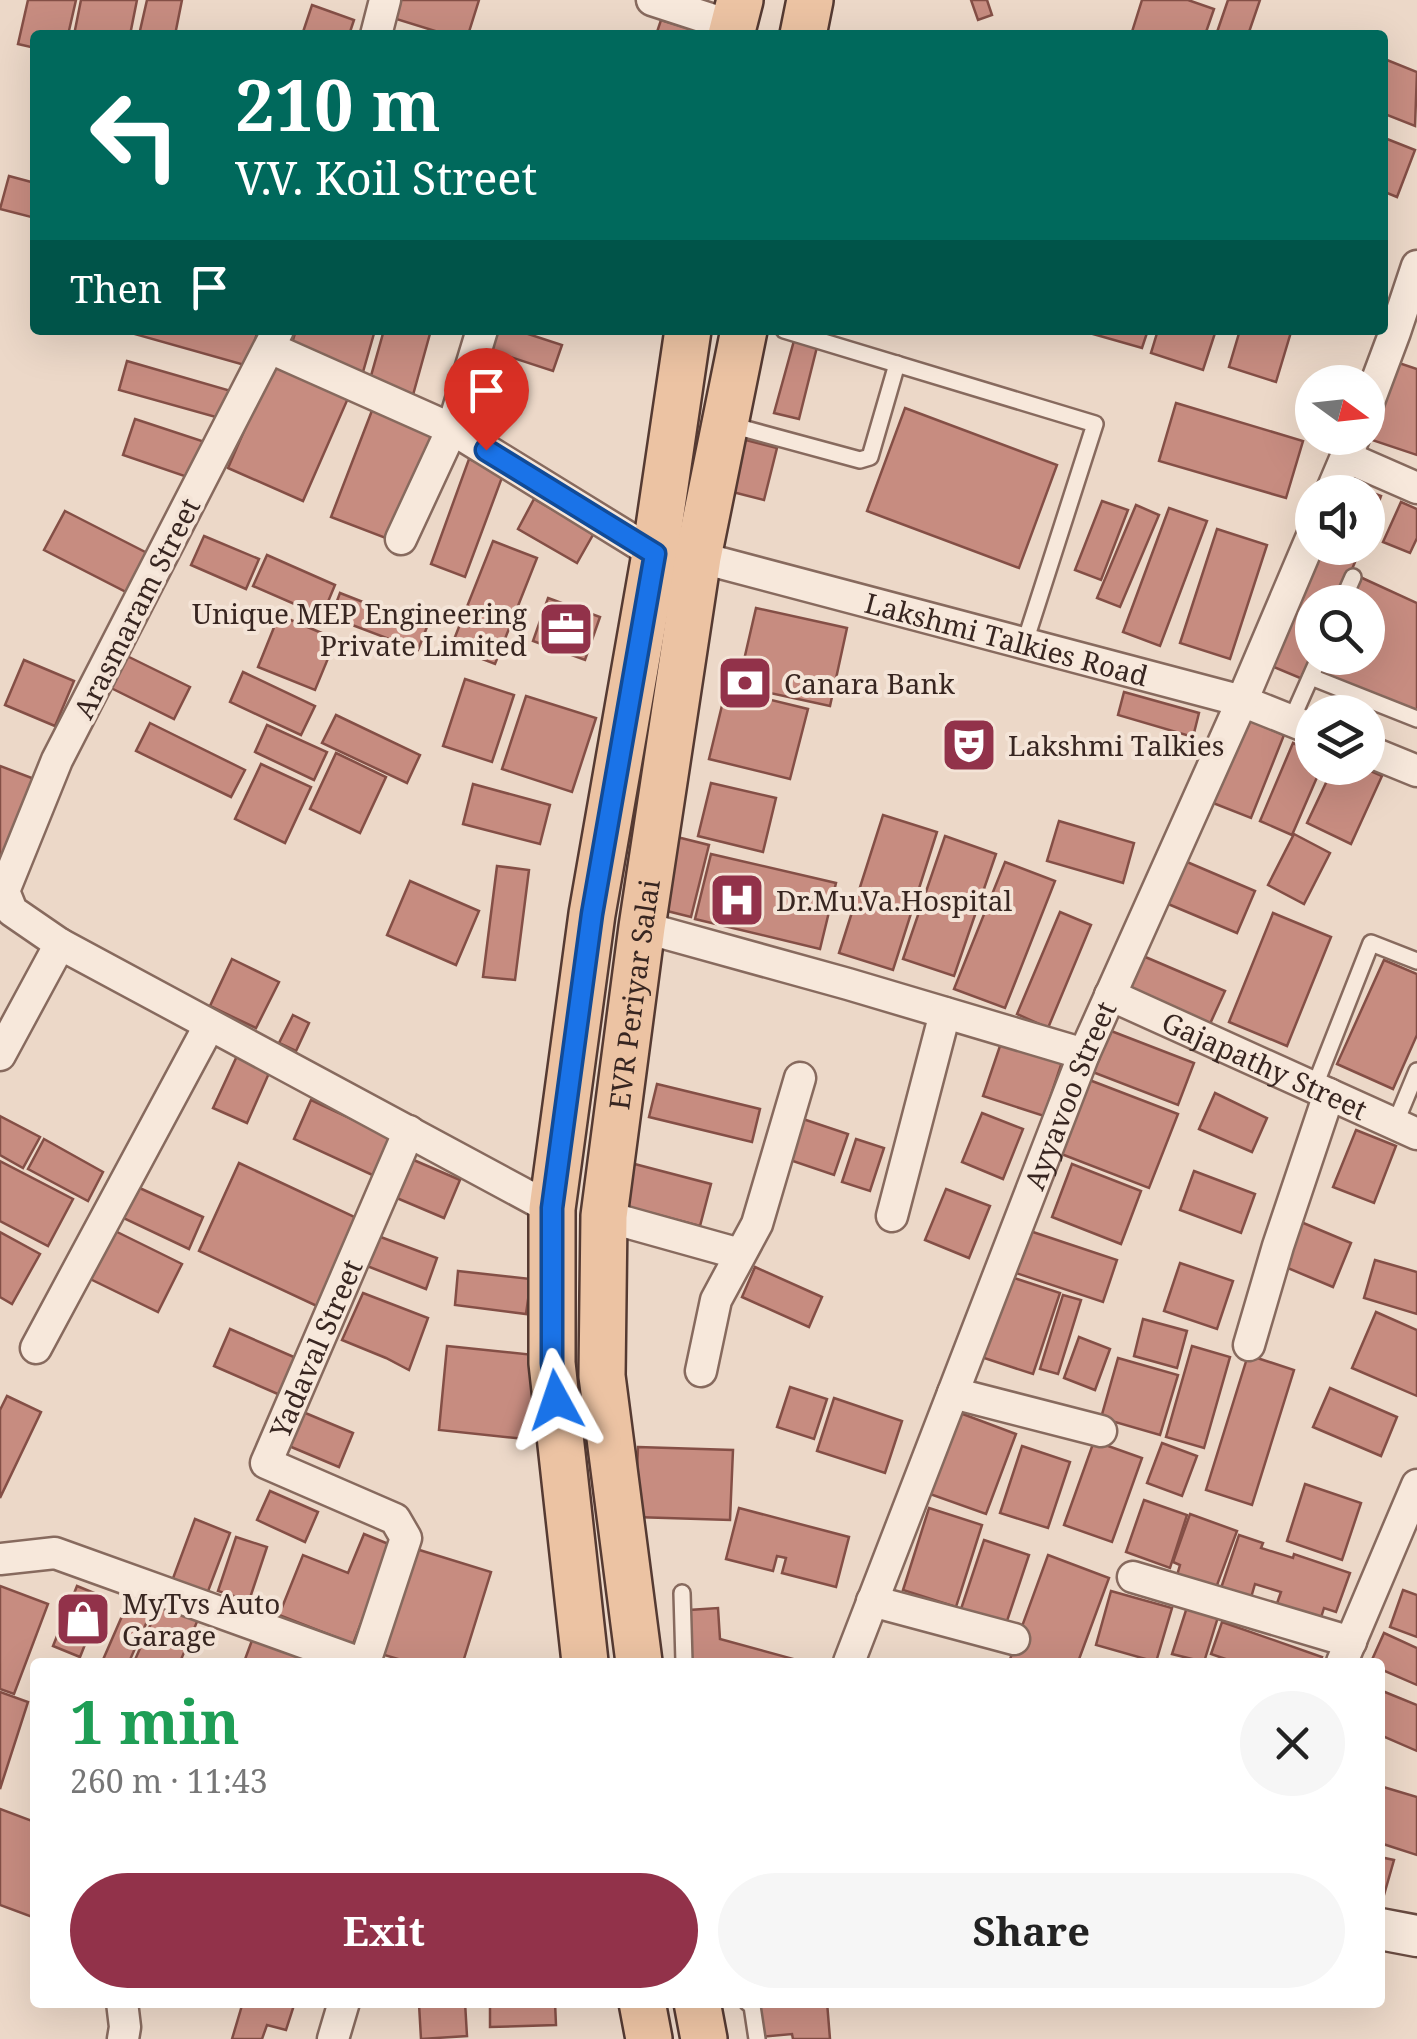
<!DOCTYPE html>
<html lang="en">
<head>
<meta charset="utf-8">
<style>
	:root { --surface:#fff; --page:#f6f6f6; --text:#222; --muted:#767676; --accent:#92324a }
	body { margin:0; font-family:"Noto Serif",serif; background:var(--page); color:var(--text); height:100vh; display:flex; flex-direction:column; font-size:38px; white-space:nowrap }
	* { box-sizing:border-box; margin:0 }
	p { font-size:32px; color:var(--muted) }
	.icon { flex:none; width:55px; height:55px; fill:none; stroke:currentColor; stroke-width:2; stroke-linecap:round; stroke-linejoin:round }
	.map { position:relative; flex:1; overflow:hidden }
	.sheet { position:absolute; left:30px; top:1658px; width:1355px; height:350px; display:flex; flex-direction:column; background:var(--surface); border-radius:10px; box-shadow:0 10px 40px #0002 }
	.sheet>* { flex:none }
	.hud { position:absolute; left:30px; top:30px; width:1358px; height:305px; border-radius:10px; box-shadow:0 10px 40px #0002; background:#00695c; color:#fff; overflow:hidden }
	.needle { width:65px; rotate:105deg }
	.fabs { position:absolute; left:1295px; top:365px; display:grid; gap:20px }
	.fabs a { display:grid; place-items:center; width:90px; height:90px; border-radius:50%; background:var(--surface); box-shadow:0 10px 40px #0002; font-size:50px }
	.pin { position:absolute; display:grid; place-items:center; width:85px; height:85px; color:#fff; margin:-102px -42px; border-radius:50% 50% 50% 0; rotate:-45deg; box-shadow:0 0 10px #0007 }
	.pin .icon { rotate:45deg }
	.me { position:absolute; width:110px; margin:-55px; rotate:355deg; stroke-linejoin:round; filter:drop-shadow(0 0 8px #0008) }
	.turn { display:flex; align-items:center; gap:35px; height:210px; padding:0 40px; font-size:45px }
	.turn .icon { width:130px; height:130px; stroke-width:2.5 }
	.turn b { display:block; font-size:70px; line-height:85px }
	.then { display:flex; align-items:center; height:95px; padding:0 40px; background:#0003; gap:20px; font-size:38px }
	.round { display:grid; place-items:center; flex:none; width:105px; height:105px; border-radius:52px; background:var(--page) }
	.headline { display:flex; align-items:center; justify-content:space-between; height:170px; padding:0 40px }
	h1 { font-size:60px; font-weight:700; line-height:75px; color:#1e9e55 }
	.action { display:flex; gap:20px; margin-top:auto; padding:20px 40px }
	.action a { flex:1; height:115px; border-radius:60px; background:var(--accent); color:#fff; font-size:40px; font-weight:700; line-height:115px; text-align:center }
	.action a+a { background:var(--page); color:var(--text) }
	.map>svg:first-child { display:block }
	.building { fill:#c78c80; stroke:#844f46; stroke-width:2.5 }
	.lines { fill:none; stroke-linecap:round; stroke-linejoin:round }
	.lane-casing { stroke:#876a5e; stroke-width:20 }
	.street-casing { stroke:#876a5e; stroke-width:35 }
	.secondary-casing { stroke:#694b41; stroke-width:45 }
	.primary-casing { stroke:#553a32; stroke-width:50 }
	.lane { stroke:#f7e8db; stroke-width:15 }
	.street { stroke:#f7e8db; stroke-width:30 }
	.secondary { stroke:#f7e8db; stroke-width:40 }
	.primary { stroke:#ecc3a3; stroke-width:45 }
	.route-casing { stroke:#114b97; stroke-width:25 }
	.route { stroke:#1a73e8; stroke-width:18 }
	.labels { text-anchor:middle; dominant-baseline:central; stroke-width:8; stroke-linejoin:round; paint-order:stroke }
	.street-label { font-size:28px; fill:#382621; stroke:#f4e4d7 }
	.poi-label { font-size:28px; fill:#382621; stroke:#f4e4d7; text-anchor:start }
</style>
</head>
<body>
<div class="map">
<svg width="1417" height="2039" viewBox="0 0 1417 2039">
	<rect width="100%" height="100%" fill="#ecd8c8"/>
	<g class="building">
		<polygon points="28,0 76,0 68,35 35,35 35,48 18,44"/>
		<polygon points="81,0 137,0 130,35 74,35"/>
		<polygon points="147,0 182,0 175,35 139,35"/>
		<polygon points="398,0 479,0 468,35 448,35 393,18"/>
		<polygon points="971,0 987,0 992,15 978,20"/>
		<polygon points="1142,0 1188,0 1214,9 1205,35 1131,35"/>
		<polygon points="1228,0 1260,0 1248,35 1216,35"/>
		<polygon points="312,5 354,20 349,35 302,35"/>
		<polygon points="661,20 704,33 704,35 656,35"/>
		<polygon points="1382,58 1417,72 1415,126 1382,113"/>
		<polygon points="1382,137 1415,150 1397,197 1382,191"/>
		<polygon points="9,176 35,183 35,218 0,209"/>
		<polygon points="132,330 248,330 257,333 248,366 131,333"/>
		<polygon points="296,330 375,330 363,372 290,350"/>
		<polygon points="384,330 431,330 413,395 369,383"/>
		<polygon points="493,330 516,330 562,345 553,371 486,349"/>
		<polygon points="1079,330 1148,330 1142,348"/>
		<polygon points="1158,330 1216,330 1203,370 1151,353"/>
		<polygon points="1240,330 1285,330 1291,332 1276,382 1229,367"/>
		<polygon points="795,337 818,343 799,419 774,413"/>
		<polygon points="1390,360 1417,369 1417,455 1366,438 1368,424"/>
		<polygon points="127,361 238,393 230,421 119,390"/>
		<polygon points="274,362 349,396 303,501 228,468"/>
		<polygon points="1176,403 1303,441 1286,498 1159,461"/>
		<polygon points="373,408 438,434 396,542 331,517"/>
		<polygon points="905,408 1057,465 1019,568 867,511"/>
		<polygon points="135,419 208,443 196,480 123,455"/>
		<polygon points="734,437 777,448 764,500 721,489"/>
		<polygon points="469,459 504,472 465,577 431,564"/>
		<polygon points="1347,483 1381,496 1368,533 1368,492 1344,492"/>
		<polygon points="534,499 594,533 577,563 518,529"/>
		<polygon points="1102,501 1128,510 1101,580 1075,570"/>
		<polygon points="1401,502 1417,509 1417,538 1410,553 1383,542"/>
		<polygon points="1136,505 1159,515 1120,607 1097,598"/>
		<polygon points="1169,508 1207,521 1160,646 1123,632"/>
		<polygon points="65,511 153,556 132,595 44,550"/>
		<polygon points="1217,529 1267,545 1230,659 1180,643"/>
		<polygon points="204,536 259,559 246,589 191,565"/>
		<polygon points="493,541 537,558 495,664 451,647"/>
		<polygon points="1319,548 1361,548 1338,602 1312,602 1312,658 1305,680 1269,665"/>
		<polygon points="267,555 335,585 322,616 253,586"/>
		<polygon points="1360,577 1417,603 1417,710 1323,675 1331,658 1368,658 1368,602 1349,602"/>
		<polygon points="340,593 427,627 418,650 331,617"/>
		<polygon points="548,598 600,617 585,660 533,641"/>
		<polygon points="756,608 847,628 830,706 738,686"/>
		<polygon points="279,615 336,639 315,690 258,667"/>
		<polygon points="125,655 190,687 174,719 109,687"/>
		<polygon points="24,660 74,681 55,726 5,705"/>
		<polygon points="243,672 315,706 301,735 230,702"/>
		<polygon points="465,679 514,695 492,762 443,746"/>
		<polygon points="726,689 808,709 790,779 709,759"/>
		<polygon points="1124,692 1199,713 1193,737 1118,715"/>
		<polygon points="526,696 596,718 572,792 502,769"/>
		<polygon points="336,715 420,755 407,783 322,743"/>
		<polygon points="1241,717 1284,735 1251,818 1208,801"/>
		<polygon points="150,723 245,770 231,797 136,751"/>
		<polygon points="267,725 327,752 314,780 255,752"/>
		<polygon points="1293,743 1312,752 1312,768 1321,768 1292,835 1260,821"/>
		<polygon points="336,753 386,777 360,833 310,809"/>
		<polygon points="261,764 311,787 285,843 235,819"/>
		<polygon points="0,766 37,780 0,873"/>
		<polygon points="1333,768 1364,768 1382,776 1351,844 1307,823"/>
		<polygon points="711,783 776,798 763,852 698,836"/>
		<polygon points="473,784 550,805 540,844 463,824"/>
		<polygon points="883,815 937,832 893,970 839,953"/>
		<polygon points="1059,821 1134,843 1123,883 1047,861"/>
		<polygon points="1294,834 1330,853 1304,904 1268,885"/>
		<polygon points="673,836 709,845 691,917 655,908"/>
		<polygon points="945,836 996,854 954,976 903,959"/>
		<polygon points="711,854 836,883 820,949 695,919"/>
		<polygon points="1180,859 1255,891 1237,933 1161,901"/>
		<polygon points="1005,862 1055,881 1005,1008 954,989"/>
		<polygon points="497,866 529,870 515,980 483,977"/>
		<polygon points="410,881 479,911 456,965 387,935"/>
		<polygon points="1060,912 1091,925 1048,1028 1017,1014"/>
		<polygon points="1273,913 1331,937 1287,1046 1229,1022"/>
		<polygon points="1136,953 1225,991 1209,1026 1121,988"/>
		<polygon points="232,959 279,982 256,1028 210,1006"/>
		<polygon points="1384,960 1417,974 1417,1035 1393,1089 1337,1064"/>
		<polygon points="293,1015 309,1023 296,1051 279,1043"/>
		<polygon points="1106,1029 1194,1063 1178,1105 1090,1071"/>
		<polygon points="1002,1040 1063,1059 1044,1116 983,1096"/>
		<polygon points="237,1056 270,1071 247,1123 213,1108"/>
		<polygon points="1079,1076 1178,1114 1149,1188 1051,1150"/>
		<polygon points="657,1084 760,1109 752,1142 649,1117"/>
		<polygon points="1215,1093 1267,1118 1252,1152 1199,1129"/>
		<polygon points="311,1100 397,1140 379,1178 294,1139"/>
		<polygon points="982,1113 1023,1129 1003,1179 962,1162"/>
		<polygon points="0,1116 40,1137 23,1168 0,1155"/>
		<polygon points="794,1116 848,1134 834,1175 781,1157"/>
		<polygon points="1356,1130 1396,1146 1374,1203 1333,1187"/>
		<polygon points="44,1139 103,1172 88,1201 28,1169"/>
		<polygon points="856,1139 884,1148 870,1191 842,1182"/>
		<polygon points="409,1158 460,1180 444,1218 392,1196"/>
		<polygon points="0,1161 73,1199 48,1246 0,1221"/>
		<polygon points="627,1162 711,1184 700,1226 617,1204"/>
		<polygon points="239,1163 359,1219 319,1307 199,1251"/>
		<polygon points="1072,1164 1141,1191 1121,1244 1052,1217"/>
		<polygon points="1194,1171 1255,1194 1241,1233 1180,1210"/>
		<polygon points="133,1185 203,1217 189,1249 119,1216"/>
		<polygon points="946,1189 990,1206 969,1258 925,1240"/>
		<polygon points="1301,1222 1351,1243 1333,1287 1283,1266"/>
		<polygon points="105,1226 182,1264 158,1312 82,1275"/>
		<polygon points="1021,1228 1117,1260 1103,1302 1007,1270"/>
		<polygon points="0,1232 40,1254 12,1304 0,1297"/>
		<polygon points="378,1236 437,1258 426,1289 367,1266"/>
		<polygon points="1375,1260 1417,1272 1417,1314 1364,1298"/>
		<polygon points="1180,1263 1233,1281 1217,1329 1164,1311"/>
		<polygon points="755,1267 822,1297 809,1327 742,1297"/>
		<polygon points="458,1271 531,1279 526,1314 455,1305"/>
		<polygon points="1008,1276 1060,1293 1033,1374 981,1357"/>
		<polygon points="363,1293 428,1318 409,1370 386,1358 342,1340"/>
		<polygon points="1063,1295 1081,1300 1058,1374 1040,1369"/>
		<polygon points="1376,1312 1417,1330 1417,1396 1352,1368"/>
		<polygon points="1143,1319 1187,1331 1177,1368 1134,1356"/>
		<polygon points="230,1329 303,1361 287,1398 214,1366"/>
		<polygon points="1079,1337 1110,1349 1095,1390 1064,1378"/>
		<polygon points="447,1346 544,1356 535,1440 439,1430"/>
		<polygon points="1192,1346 1230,1357 1204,1448 1166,1437"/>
		<polygon points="1248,1355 1294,1370 1252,1505 1206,1490"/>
		<polygon points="1118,1358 1178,1375 1160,1435 1101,1418"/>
		<polygon points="790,1387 827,1399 814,1439 777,1427"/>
		<polygon points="1330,1388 1397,1417 1381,1456 1313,1427"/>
		<polygon points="7,1396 41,1412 0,1498 0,1410"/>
		<polygon points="834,1398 902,1421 885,1473 817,1451"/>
		<polygon points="303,1412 353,1433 339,1467 289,1446"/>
		<polygon points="960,1413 1016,1434 986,1514 930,1494"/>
		<polygon points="1094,1441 1142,1458 1112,1542 1064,1525"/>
		<polygon points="1162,1443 1197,1456 1182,1496 1147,1483"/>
		<polygon points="1022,1446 1070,1462 1048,1528 1000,1513"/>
		<polygon points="638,1447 733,1450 730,1520 635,1517"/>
		<polygon points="1305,1484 1361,1503 1342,1560 1287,1541"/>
		<polygon points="270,1491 318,1512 305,1542 257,1520"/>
		<polygon points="1144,1500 1187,1515 1170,1568 1126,1552"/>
		<polygon points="739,1508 849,1537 836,1587 782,1573 786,1558 777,1556 773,1571 726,1559"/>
		<polygon points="929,1508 982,1525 956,1607 903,1590"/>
		<polygon points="1190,1514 1237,1531 1213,1596 1175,1582 1180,1565 1173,1562"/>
		<polygon points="195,1519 230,1533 207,1594 172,1581"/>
		<polygon points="364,1534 391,1545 353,1644 279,1615 303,1555 348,1573"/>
		<polygon points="1239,1535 1263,1543 1261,1548 1293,1558 1294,1554 1350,1573 1336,1612 1324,1608 1319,1624 1275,1609 1281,1592 1255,1584 1250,1601 1220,1591"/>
		<polygon points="236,1537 267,1547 249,1601 218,1591"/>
		<polygon points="984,1540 1029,1555 1003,1633 958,1618"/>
		<polygon points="413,1548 491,1572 463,1662 408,1662 381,1654"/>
		<polygon points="1048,1555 1109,1578 1078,1662 1009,1662"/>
		<polygon points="0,1586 48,1604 14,1694 0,1689"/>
		<polygon points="77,1586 104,1597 80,1657 53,1646"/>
		<polygon points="1403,1590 1417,1595 1417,1637 1390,1627"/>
		<polygon points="1111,1591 1172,1608 1156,1662 1096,1645"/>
		<polygon points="161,1601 199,1617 180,1662 134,1662"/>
		<polygon points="126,1607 149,1617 129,1662 102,1662"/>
		<polygon points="1187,1607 1218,1617 1204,1662 1172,1654"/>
		<polygon points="718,1608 720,1639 797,1660 796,1662 688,1662 689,1610"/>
		<polygon points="1222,1622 1322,1657 1320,1662 1234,1662 1211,1654"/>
		<polygon points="1384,1633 1417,1648 1417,1685 1380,1669 1380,1662 1371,1662"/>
		<polygon points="254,1635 315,1662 244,1662"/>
		<polygon points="1380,1690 1417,1705 1417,1751 1380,1735"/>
		<polygon points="0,1692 28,1702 0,1789"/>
		<polygon points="1380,1786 1417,1797 1417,1855 1380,1843"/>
		<polygon points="0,1809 35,1822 35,1918 0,1905"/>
		<polygon points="1380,1857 1394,1860 1380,1909"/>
		<polygon points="243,2002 295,2002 286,2030 267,2025 262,2039 232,2039"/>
		<polygon points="465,2002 467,2036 421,2039 419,2004"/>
		<polygon points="490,2002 555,2002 556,2025 490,2027"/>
		<polygon points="756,2002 827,2002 830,2039 793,2039 792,2034 760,2037"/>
	</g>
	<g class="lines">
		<g class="lane-casing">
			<g id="lane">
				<polyline points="784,330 1095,424 1025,642"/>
				<polyline points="731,425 860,460 870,457 897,364"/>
				<polyline points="1342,602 1353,577"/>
				<polyline points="1311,677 1417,719"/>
				<polyline points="1291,721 1319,658"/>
				<polyline points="1314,1088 1371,943 1417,961"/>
				<polyline points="1395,1124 1417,1071"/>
				<polyline points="682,1593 684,1662"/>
				<polyline points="747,2002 752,2006 757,2039"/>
			</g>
		</g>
		<g class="street-casing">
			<g id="street">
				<polyline points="652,0 732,26"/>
				<polyline points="376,35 385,0"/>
				<polyline points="278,330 57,760 4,891 12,911 60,944 552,1209"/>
				<path id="s1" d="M270 348 452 429 655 554 698 557 1242 701 1312 729"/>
				<polyline points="1368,404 1395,332 1417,266"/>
				<polyline points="1346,457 1417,488"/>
				<polyline points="1331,492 1354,438"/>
				<polyline points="401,539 452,429 482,330"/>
				<polyline points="1368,751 1417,771"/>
				<polyline points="642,927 848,984 1084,1054"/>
				<path id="s2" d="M1110 995 1417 1134"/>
				<polyline points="0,1055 60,944"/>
				<polyline points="604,1216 740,1254"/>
				<polyline points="892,1216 945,1013"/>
				<polyline points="1249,1345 1278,1246 1329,1094"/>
				<polyline points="36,1348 209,1026"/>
				<polyline points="701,1371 716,1300 757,1224 800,1078"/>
				<polyline points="953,1393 1101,1431"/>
				<polyline points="0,1559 55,1553 358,1662"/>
				<polyline points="1133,1577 1351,1642"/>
				<polyline points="872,1601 1014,1639"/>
				<path id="s3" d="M365 1662 406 1538 395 1519 266 1463 409 1131"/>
				<path id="s4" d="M849 1662 1084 1054 1242 701 1312 536"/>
				<polyline points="1342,1662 1417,1485"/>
				<polyline points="122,2002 125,2027 123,2039"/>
				<polyline points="333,2039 344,2002"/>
			</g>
		</g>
		<g class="secondary-casing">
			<polyline id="secondary" points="1380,1929 1417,1936"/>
		</g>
		<g class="primary-casing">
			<g id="primary">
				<polyline points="731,35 740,0"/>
				<polyline points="803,35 810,0"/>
				<polyline points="585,1662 552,1363 552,1209 592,914 655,554 688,330"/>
				<path id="s5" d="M639 1662 602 1376 604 1216 642 927 698 557 744 330"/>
				<polyline points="642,2002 649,2039"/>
				<polyline points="697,2002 704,2039"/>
			</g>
		</g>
		<use href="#lane" class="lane"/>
		<use href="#street" class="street"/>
		<use href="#secondary" class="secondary"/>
		<use href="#primary" class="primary"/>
	</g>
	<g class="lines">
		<g class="route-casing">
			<polyline id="route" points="486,450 655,554 592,914 552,1208 552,1363 556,1400"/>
		</g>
		<use href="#route" class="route"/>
	</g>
	<defs>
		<g id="office-square" transform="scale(2.875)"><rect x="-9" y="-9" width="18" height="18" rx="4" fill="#92324a" stroke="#f4e4d7"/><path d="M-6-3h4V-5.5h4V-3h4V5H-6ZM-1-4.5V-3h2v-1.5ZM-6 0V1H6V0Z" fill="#fff"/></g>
		<g id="bank-square" transform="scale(2.875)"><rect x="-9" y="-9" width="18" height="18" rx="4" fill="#92324a" stroke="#f4e4d7"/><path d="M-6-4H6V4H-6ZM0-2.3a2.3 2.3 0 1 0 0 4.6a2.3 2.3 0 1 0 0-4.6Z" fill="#fff"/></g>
		<g id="theatre-square" transform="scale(2.875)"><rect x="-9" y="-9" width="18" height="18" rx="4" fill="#92324a" stroke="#f4e4d7"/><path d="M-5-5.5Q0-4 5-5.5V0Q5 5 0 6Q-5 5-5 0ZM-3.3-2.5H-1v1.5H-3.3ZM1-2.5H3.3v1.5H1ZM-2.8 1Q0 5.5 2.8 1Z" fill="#fff"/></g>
		<g id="hospital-square" transform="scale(2.875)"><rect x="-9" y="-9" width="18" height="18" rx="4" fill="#92324a" stroke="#f4e4d7"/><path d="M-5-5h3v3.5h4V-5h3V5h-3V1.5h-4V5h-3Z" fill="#fff"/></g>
		<g id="shop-square" transform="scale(2.875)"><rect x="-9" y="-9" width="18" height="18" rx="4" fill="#92324a" stroke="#f4e4d7"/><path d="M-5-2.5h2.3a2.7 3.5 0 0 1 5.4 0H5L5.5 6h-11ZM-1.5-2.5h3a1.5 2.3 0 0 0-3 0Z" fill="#fff"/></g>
	</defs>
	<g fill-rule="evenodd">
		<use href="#office-square" x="566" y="629"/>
		<use href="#bank-square" x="745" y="683"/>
		<use href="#theatre-square" x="969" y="745"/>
		<use href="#hospital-square" x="737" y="900"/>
		<use href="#shop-square" x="83" y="1619"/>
	</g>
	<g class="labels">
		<g class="street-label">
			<text transform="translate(136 608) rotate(-63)">Arasmaram Street</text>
			<text stroke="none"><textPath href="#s1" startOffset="800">Lakshmi Talkies Road</textPath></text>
			<text stroke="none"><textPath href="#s5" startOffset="672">EVR Periyar Salai</textPath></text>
			<text stroke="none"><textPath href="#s2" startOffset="170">Gajapathy Street</textPath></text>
			<text stroke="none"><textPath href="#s4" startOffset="608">Ayyavoo Street</textPath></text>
			<text stroke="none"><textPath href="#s3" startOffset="418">Yadaval Street</textPath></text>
		</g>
		<g class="poi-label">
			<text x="527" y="613" text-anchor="end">Unique MEP Engineering<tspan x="527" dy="32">Private Limited</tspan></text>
			<text x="784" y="683">Canara Bank</text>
			<text x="1008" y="745">Lakshmi Talkies</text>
			<text x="776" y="900">Dr.Mu.Va.Hospital</text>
			<text x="122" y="1603">MyTvs Auto<tspan x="122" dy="32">Garage</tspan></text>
		</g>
	</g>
</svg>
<div class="fabs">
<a><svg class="needle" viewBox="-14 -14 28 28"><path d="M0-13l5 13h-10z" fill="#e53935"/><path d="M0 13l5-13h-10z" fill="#767676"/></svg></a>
<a><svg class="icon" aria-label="sound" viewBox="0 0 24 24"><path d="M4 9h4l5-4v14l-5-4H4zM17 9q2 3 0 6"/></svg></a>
<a><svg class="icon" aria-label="search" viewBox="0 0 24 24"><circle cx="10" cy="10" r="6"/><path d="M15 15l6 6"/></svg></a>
<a><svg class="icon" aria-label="layers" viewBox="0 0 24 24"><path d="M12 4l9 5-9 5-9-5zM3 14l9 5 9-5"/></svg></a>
</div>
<div class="pin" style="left:486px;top:450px;background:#d93025"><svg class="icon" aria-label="arrive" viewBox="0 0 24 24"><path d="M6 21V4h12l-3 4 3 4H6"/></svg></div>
<svg class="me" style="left:556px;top:1400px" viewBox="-20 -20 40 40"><path d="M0-17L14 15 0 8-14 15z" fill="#1a73e8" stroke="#fff" stroke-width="4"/></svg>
<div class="hud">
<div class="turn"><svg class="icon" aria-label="left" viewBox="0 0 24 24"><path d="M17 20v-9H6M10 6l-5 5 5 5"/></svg><div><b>210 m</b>V.V. Koil Street</div></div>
<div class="then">Then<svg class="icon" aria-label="arrive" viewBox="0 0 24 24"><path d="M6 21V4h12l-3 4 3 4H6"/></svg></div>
</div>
<section class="sheet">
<div class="headline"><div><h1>1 min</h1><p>260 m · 11:43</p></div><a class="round"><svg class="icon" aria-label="close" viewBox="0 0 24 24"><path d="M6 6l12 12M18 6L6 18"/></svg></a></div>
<div class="action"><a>Exit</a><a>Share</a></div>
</section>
</div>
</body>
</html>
